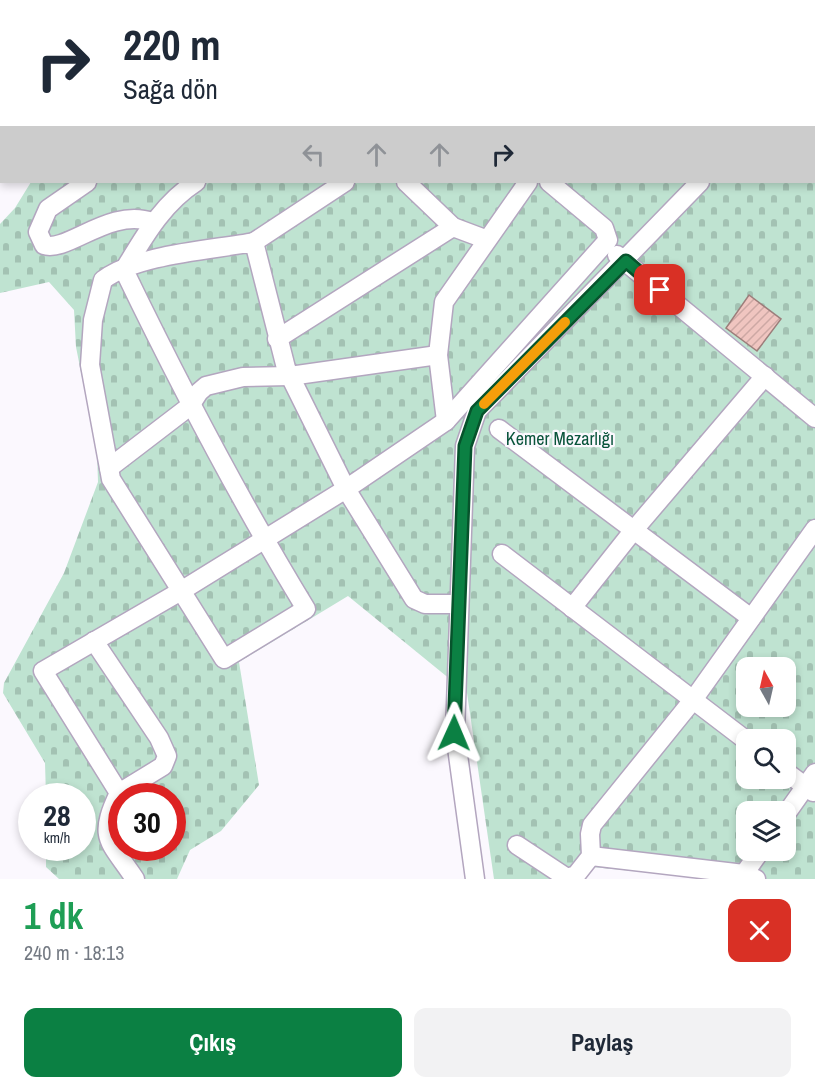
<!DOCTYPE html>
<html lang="tr">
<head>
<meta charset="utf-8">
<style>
	:root { --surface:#fff; --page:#f2f2f3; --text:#1f2937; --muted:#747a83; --accent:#0b8043 }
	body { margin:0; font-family:"Archivo Narrow",sans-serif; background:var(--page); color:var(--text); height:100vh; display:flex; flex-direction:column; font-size:22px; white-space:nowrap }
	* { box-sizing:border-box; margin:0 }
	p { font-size:20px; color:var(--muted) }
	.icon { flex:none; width:33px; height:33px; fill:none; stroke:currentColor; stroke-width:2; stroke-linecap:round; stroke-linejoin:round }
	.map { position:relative; height:879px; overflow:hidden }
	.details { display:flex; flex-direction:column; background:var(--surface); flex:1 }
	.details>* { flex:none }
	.guide { position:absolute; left:0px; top:0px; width:816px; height:183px; box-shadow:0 3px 9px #0003; background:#fff; color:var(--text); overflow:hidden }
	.needle { width:39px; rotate:352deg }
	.buttons { position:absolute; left:736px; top:657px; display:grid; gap:12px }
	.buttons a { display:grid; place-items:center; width:60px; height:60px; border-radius:12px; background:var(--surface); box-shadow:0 3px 9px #0003; font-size:30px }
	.speed { position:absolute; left:18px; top:783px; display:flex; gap:12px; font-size:30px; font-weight:700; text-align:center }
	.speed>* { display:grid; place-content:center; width:78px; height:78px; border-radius:50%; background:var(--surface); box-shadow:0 3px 9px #0003; line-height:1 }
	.speed small { font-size:15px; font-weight:400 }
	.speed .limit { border:9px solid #d22; background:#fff; color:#111 }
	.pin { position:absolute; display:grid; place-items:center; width:51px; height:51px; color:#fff; margin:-26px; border-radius:12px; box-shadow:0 3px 9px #0006 }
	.me { position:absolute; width:66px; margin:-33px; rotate:1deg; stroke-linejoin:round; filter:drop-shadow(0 0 4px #0008) }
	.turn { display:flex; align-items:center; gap:21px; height:126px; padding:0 24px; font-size:27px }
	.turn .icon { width:78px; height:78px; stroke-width:2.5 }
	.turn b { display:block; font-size:42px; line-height:51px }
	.lanes { display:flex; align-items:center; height:57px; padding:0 24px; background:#0003; justify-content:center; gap:30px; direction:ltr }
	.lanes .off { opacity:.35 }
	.round { display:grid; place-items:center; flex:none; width:63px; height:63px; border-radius:12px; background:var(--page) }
	.head { display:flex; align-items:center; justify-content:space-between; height:102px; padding:0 24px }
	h1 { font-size:36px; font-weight:800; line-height:45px; color:#1e9e55 }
	.cta { display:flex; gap:12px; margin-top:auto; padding:12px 24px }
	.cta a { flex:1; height:69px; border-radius:12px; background:var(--accent); color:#fff; font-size:24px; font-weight:800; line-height:69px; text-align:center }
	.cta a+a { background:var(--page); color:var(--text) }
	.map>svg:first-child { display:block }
	.cemetery { fill:url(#cemetery-stones); fill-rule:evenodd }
	.building { fill:url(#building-hatch); stroke:#9c7e7b; stroke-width:1.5 }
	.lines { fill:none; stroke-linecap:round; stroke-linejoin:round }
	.minor-casing { stroke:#b3a6bf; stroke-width:21 }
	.minor { stroke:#fff; stroke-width:18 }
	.route-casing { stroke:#07532c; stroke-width:15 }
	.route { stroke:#0b8043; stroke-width:10 }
	.slow { stroke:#f59e0b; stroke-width:10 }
	.labels { text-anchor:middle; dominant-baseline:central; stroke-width:4.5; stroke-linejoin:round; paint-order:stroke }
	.park-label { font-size:18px; fill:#09543b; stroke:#fbf8fe }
</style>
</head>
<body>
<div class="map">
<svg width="815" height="879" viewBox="0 0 815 879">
	<defs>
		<pattern id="cemetery-stones" width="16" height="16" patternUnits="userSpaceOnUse" patternTransform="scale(1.5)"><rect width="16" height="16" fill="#bfe3d1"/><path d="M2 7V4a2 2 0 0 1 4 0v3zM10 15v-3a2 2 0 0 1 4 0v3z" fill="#a3c2b3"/></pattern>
		<pattern id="building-hatch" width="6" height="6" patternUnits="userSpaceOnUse" patternTransform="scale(1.5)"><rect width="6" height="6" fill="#f0c5c0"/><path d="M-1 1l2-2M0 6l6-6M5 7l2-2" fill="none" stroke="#cda8a4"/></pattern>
	</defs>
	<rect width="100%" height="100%" fill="#fbf8fe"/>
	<g class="cemetery">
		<polygon points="95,0 298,0 299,1 94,2"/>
		<path d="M815 97V879H715L592 867 584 879H494L467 693 348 596 239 662 259 785 221 831 190 850 177 879H59L46 867V848H82V796H46L45 763 3 693 4 683 64 573 98 482 97 453 76 347 74 310 49 282 0 293V224L15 208 31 182H814ZM747 668H786V706H747ZM747 740H786V778H747ZM122 796H172V848H122ZM747 812H786V850H747Z"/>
	</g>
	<polygon class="building" points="749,295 781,319 757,351 726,328"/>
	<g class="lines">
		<g class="minor-casing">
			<g id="minor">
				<polyline points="128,0 129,2"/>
				<polyline points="111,2 111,0"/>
				<polyline points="210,2 211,0"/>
				<polyline points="814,89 815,89"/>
				<path d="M87 182 48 209 38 232 44 245C67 253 110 207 152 222"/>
				<polyline points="406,182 453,227"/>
				<polyline points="254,242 345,182"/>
				<polyline points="617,255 815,418"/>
				<path d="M124 270C180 386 239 499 306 609L224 659 111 479 90 365 93 320 103 280C137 254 213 250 254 242L286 368 346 489 414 599 425 604H458"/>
				<path d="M124 270C144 237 162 204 196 182"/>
				<polyline points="277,339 453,227 485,239"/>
				<polyline points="446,421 438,355 444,302 528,182"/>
				<polyline points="499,429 751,618"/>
				<polyline points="109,468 190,406 199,392 206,386 243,377 290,376 438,355"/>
				<polyline points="502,554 747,741"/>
				<polyline points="572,608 633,531 765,376"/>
				<polyline points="94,641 159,738 167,756 163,766 119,793"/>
				<polyline points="786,772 813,792"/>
				<polyline points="786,814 815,773"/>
				<polyline points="517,845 567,878 576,875 591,856 590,834 592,825 693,700 815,529"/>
				<polyline points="591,856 744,874 756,879"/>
				<polyline points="744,874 761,850"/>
				<path d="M135 879C109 840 97 839 119 793L43 671 181 591 346 489 446 421 608 240 604 228 549 182"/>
				<polyline points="475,879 455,733 465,446 477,411 700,182"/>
			</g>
		</g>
		<use href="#minor" class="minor"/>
	</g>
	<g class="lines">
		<g class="route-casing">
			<polyline id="route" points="454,733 465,446 477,411 626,261 660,290"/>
		</g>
		<use href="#route" class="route"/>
		<polyline class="slow" points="484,404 565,322"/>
	</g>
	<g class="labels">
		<g class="park-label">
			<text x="560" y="438">Kemer Mezarlığı</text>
		</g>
	</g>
</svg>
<div class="buttons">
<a><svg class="needle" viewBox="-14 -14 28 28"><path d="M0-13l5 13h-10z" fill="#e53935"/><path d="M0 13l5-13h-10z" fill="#747a83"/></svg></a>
<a><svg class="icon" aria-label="search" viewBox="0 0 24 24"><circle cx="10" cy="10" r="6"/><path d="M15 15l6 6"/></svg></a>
<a><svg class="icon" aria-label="layers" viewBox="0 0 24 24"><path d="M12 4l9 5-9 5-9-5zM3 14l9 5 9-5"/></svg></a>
</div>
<div class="speed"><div>28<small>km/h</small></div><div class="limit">30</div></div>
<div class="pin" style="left:660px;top:290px;background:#d93025"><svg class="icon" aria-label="arrive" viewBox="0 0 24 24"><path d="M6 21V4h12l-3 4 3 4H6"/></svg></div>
<svg class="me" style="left:454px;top:733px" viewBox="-20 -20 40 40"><path d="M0-17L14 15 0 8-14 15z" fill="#0b8043" stroke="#fff" stroke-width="4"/></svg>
<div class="guide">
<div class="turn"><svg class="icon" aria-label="right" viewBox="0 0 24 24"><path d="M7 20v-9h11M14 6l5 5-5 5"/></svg><div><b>220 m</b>Sağa dön</div></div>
<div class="lanes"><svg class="icon off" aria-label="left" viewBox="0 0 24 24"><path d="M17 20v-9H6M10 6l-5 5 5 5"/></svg><svg class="icon off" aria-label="ahead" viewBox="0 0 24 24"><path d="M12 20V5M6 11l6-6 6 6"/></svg><svg class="icon off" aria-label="ahead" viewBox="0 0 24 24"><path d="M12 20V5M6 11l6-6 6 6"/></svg><svg class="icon" aria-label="right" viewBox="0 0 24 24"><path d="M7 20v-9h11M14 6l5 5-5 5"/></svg></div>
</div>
</div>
<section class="details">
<div class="head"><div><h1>1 dk</h1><p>240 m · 18:13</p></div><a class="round" style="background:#d93025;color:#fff"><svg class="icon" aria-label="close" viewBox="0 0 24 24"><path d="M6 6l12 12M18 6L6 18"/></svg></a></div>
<div class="cta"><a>Çıkış</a><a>Paylaş</a></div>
</section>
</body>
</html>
